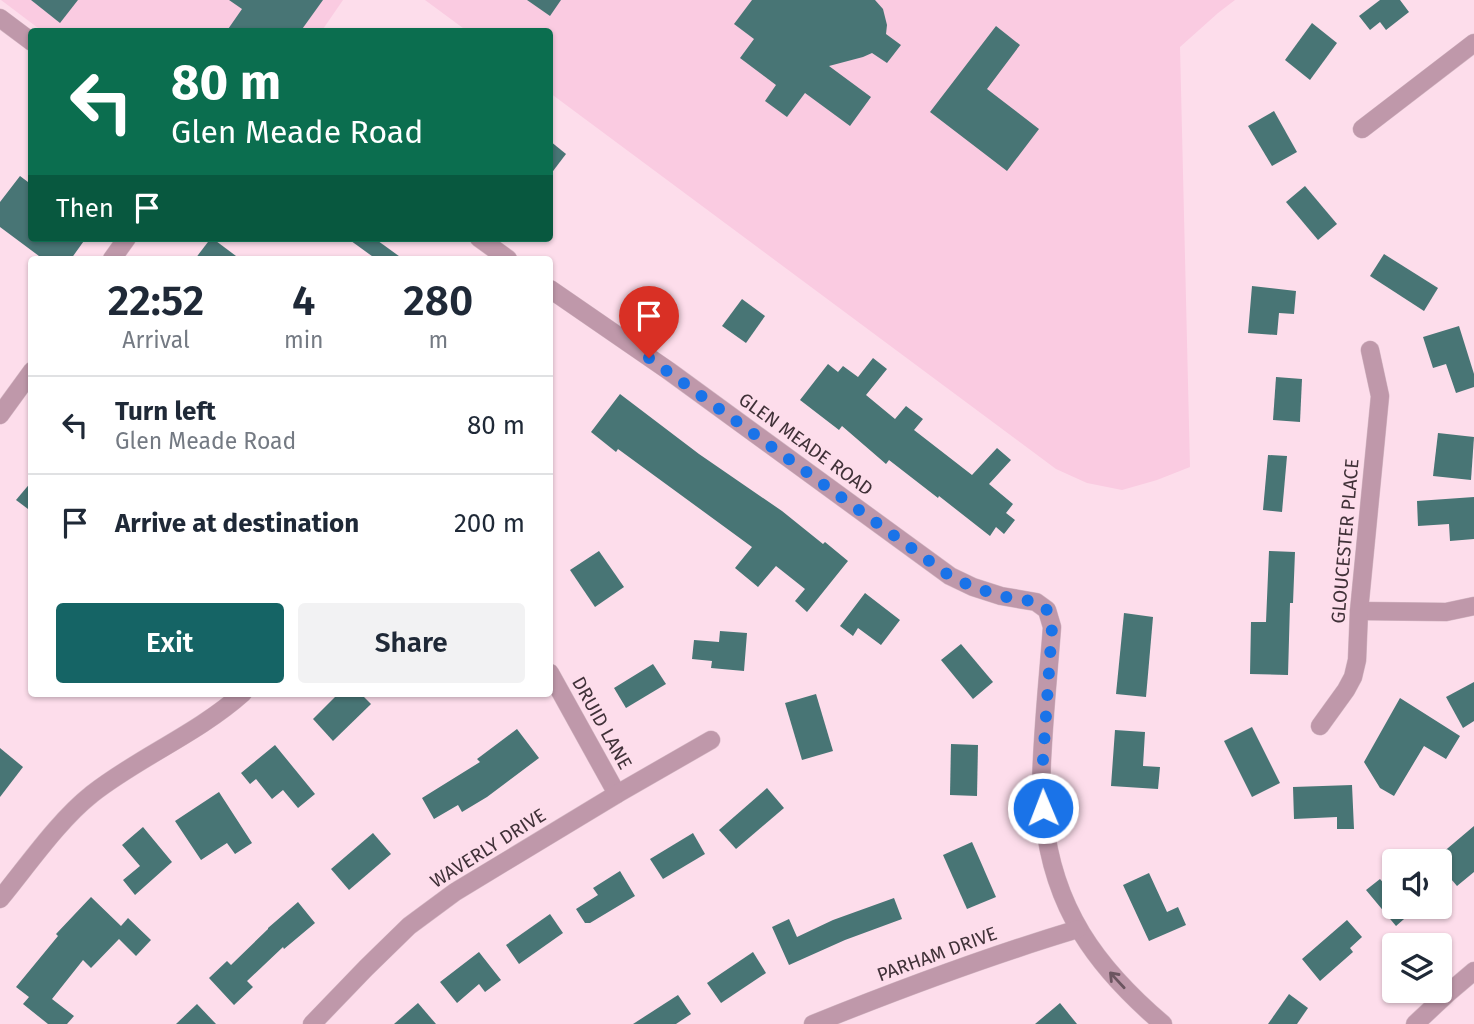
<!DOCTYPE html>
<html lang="en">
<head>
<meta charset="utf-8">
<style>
	:root { --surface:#fff; --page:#f2f2f3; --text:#1f2937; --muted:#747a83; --line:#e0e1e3; --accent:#156465 }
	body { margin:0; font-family:"Fira Sans",sans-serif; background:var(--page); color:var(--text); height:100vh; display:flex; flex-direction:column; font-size:26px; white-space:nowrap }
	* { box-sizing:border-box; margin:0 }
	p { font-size:23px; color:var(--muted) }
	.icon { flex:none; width:38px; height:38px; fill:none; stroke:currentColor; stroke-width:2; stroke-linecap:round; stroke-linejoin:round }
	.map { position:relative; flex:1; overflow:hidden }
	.side { position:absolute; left:28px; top:256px; width:525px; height:441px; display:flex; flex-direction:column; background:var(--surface); border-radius:7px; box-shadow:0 2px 5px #0004 }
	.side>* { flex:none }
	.banner { position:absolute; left:28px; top:28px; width:525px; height:214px; border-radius:7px; box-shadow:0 2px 5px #0004; background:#0b6e4f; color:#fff; overflow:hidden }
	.tools { position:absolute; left:1382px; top:849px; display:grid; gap:14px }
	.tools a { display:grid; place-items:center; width:70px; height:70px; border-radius:7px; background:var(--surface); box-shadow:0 2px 5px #0004; font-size:35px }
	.pin { position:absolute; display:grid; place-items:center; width:60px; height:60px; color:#fff; margin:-72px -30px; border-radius:50% 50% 50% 0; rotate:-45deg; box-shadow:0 0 7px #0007 }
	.pin .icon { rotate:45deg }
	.me { position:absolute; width:77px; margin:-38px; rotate:359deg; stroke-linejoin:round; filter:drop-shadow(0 0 5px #0008) }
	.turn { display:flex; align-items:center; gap:24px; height:147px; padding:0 28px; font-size:32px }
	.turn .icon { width:91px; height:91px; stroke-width:2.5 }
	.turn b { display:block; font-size:49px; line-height:60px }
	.then { display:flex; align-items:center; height:66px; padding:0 28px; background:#0003; gap:14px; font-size:26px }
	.eta { display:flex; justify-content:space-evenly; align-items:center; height:119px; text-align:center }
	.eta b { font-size:42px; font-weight:600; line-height:49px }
	.action { display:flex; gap:14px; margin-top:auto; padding:14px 28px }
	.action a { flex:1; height:80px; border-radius:7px; background:var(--accent); color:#fff; font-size:28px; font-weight:600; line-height:80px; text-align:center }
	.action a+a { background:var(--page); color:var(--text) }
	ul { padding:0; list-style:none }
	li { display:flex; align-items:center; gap:21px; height:98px; padding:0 28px; border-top:2px solid var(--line) }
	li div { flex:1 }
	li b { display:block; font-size:26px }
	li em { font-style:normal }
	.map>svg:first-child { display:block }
	.built { fill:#facbe1 }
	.building { fill:#487575 }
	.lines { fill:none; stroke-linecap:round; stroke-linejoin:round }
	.minor-casing { stroke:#d7bbc7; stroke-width:19 }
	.minor { stroke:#bf98aa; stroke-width:18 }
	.oneway { stroke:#6c5560 }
	.route { stroke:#1a73e8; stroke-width:12; stroke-dasharray:0 21.6 }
	.labels { text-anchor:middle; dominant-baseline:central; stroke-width:7; stroke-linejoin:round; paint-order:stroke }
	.street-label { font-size:19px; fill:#403138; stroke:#fdddeb }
</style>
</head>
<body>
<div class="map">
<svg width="1474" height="1024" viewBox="0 0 1474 1024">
	<rect width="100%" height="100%" fill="#fdddeb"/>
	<g class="built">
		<polygon points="1,0 343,0 321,32 42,31"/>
		<polygon points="425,0 1235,0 1218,13 1180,47 1190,467 1157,480 1122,490 1087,483 1056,469 550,93 550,32 467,31"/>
	</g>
	<g class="building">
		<polygon points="31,0 78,0 60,23"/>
		<polygon points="229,0 323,0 300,32 226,32 242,9"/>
		<polygon points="527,0 561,0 550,16"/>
		<polygon points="752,0 875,0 883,9 887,25 886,34 901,45 887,63 872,53 863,57 829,66 871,97 850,126 805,93 787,117 765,101 776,85 740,58 754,39 734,24"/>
		<polygon points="1380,0 1400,0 1409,12 1386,30 1380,22 1370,30 1359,16"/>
		<polygon points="1312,23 1337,43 1310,80 1285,60"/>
		<polygon points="996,26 1020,45 987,89 1039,129 1007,171 930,112"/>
		<polygon points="1274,111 1297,152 1272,166 1248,126"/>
		<polygon points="550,141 566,154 550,175"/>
		<polygon points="20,176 32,185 32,238 86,238 71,259 43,259 0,227 0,202"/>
		<polygon points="1305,186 1337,224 1318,240 1286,202"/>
		<polygon points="211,238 212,238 240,259 195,259"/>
		<polygon points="347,238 374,238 403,259 376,259"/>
		<polygon points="1384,254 1438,288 1424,311 1370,276"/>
		<polygon points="1252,286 1296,291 1294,314 1279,313 1277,335 1248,333"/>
		<polygon points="742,299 765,316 746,343 722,326"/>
		<polygon points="1459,326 1474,374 1474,387 1456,393 1446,364 1433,368 1423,337"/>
		<polygon points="873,358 887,369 866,395 895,419 906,406 923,419 914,430 972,475 997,448 1011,460 989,484 1013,504 1006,513 1015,520 1004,534 996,527 990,536 939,496 938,498 889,460 886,464 842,426 839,430 800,400 828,364 838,372 843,366 858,377"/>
		<polygon points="1276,377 1302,379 1300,422 1273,420"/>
		<polygon points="620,394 699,454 782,511 823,544 825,542 848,561 807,612 795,601 805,589 776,566 758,587 735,568 752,547 618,449 616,452 591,432"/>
		<polygon points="1438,433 1474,437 1471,480 1433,476"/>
		<polygon points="1268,455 1287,456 1282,512 1263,510"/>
		<polygon points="32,481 32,512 16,500"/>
		<polygon points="1474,497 1474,539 1450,541 1449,524 1418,526 1417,501"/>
		<polygon points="599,551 624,587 595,607 570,570"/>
		<polygon points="1269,551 1295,552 1293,603 1290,603 1288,675 1250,674 1251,622 1266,622"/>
		<polygon points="865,593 900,620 881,645 858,628 853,636 840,626"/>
		<polygon points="1124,613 1153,617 1146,697 1116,694"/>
		<polygon points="720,631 747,633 744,671 711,668 712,661 692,659 694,640 719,642"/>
		<polygon points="961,644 993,682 973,699 941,660"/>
		<polygon points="653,664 666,684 626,708 614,688"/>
		<polygon points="1474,682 1474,721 1463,728 1446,697"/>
		<polygon points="339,693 360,693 371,704 333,741 313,719"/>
		<polygon points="816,694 833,751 802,760 785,703"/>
		<polygon points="1400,698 1460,736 1446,759 1424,746 1394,796 1380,788 1364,762"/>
		<polygon points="1252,727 1280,783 1252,797 1224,741"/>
		<polygon points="517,729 539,758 487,797 462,812 458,805 434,819 422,798 480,762 477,759"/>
		<polygon points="1115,730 1145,732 1143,766 1160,767 1158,789 1111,786"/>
		<polygon points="951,744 978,745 977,796 950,795"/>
		<polygon points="275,745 315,794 298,808 283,790 272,799 256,779 250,784 241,773"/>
		<polygon points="0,748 23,767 0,797"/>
		<polygon points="1352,785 1354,829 1337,829 1337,817 1294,819 1293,787"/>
		<polygon points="767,788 784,808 736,849 719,830"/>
		<polygon points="219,792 252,843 235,854 227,843 201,860 175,821"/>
		<polygon points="1474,826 1474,872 1457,886 1440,866 1440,861 1436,861 1435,859"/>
		<polygon points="143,827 172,862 135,895 123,880 140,866 122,845"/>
		<polygon points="373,833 391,854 349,890 331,869"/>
		<polygon points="693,833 705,854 663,879 650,859"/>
		<polygon points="972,842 996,897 967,909 943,855"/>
		<polygon points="620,871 635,896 590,923 585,923 576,909 598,895 593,888"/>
		<polygon points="1149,873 1167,912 1178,907 1186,925 1149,941 1123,885"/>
		<polygon points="1380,879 1395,897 1395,906 1419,906 1396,926 1366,890"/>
		<polygon points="91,897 121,926 128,918 151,940 136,956 119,939 91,968 83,960 52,999 74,1016 67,1024 48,1024 23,1004 29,997 16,987 58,936 56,934"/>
		<polygon points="894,898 902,919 845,940 789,965 772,927 789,919 797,937 833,920"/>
		<polygon points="298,902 315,923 284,949 283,947 247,981 253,987 234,1005 209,978 227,961 231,965 268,929 268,928"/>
		<polygon points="550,914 563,933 519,964 506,945"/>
		<polygon points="1347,920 1362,937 1350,948 1353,952 1320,981 1302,959"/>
		<polygon points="479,952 501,980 485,992 479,984 457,1003 440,982"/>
		<polygon points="753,952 766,973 721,1003 707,983"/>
		<polygon points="1289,994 1308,1008 1297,1024 1268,1024"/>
		<polygon points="678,995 691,1014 676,1024 633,1024"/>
		<polygon points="418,1003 436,1024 394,1024"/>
		<polygon points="1060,1003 1077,1024 1035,1024"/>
		<polygon points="197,1004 216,1024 176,1024"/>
	</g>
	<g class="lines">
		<g class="minor-casing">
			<g id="minor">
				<polyline points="0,18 32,42"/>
				<polyline points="1362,129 1474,43"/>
				<polyline points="479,238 508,259"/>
				<polyline points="112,259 127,238"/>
				<path d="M550 289 669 371 950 576 973 587 1001 596 1036 602 1047 610 1052 627C1048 680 1042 734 1041 787 1041 797 1043 808 1044 818 1053 908 1096 967 1163 1024"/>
				<polyline points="0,415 32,371"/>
				<polyline points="1359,611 1446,612 1474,606"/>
				<polyline points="550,673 617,794"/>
				<polyline points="1320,726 1346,690 1353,677 1357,660 1359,611 1380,396 1370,350"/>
				<path d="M0 899C28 865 58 821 92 794 139 757 197 734 243 693"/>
				<polyline points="312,1024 366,968 409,926 455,892 617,794 711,740"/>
				<path d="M813 1024C900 989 988 956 1078 929"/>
				<polyline points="1415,1024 1447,994 1474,971"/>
			</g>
		</g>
		<use href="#minor" class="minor"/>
	</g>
	<defs><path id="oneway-shaft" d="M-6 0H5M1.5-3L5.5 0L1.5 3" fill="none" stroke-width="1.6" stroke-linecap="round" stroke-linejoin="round" transform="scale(1.75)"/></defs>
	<use class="oneway" href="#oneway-shaft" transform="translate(1117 980) rotate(-133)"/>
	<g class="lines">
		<polyline class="route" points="649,358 950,576 973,587 1001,596 1036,602 1047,610 1052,627 1041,789 1043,808"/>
	</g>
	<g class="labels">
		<g class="street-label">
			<text transform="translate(806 444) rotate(36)">GLEN MEADE ROAD</text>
			<text transform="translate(1345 541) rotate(-85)">GLOUCESTER PLACE</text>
			<text transform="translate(602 723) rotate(61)">DRUID LANE</text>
			<text transform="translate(488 848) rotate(-32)">WAVERLY DRIVE</text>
			<text transform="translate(937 954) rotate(-20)">PARHAM DRIVE</text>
		</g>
	</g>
</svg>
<div class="tools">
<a><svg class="icon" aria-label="sound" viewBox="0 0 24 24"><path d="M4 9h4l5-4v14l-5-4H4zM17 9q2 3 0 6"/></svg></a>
<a><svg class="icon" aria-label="layers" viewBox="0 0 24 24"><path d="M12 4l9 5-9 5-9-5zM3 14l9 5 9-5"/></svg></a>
</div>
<div class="pin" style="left:649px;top:358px;background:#d93025"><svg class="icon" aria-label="arrive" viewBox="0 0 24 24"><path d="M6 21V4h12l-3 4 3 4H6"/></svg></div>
<svg class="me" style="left:1043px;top:808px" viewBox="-20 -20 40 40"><circle r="17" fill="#1a73e8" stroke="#fff" stroke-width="3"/><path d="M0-11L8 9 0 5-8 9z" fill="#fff"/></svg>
<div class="banner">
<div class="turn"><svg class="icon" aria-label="left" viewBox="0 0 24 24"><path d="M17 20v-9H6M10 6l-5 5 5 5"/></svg><div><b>80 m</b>Glen Meade Road</div></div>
<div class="then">Then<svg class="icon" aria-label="arrive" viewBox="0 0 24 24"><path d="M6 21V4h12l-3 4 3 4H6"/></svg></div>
</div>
<section class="side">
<div class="eta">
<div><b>22:52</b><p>Arrival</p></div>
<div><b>4</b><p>min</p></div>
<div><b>280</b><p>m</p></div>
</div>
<ul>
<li><svg class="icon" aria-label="left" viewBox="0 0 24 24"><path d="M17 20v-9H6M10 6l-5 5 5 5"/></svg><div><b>Turn left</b><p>Glen Meade Road</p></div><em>80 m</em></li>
<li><svg class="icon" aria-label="arrive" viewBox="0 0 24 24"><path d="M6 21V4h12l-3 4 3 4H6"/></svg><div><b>Arrive at destination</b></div><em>200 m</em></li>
</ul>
<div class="action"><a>Exit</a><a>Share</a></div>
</section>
</div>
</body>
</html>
